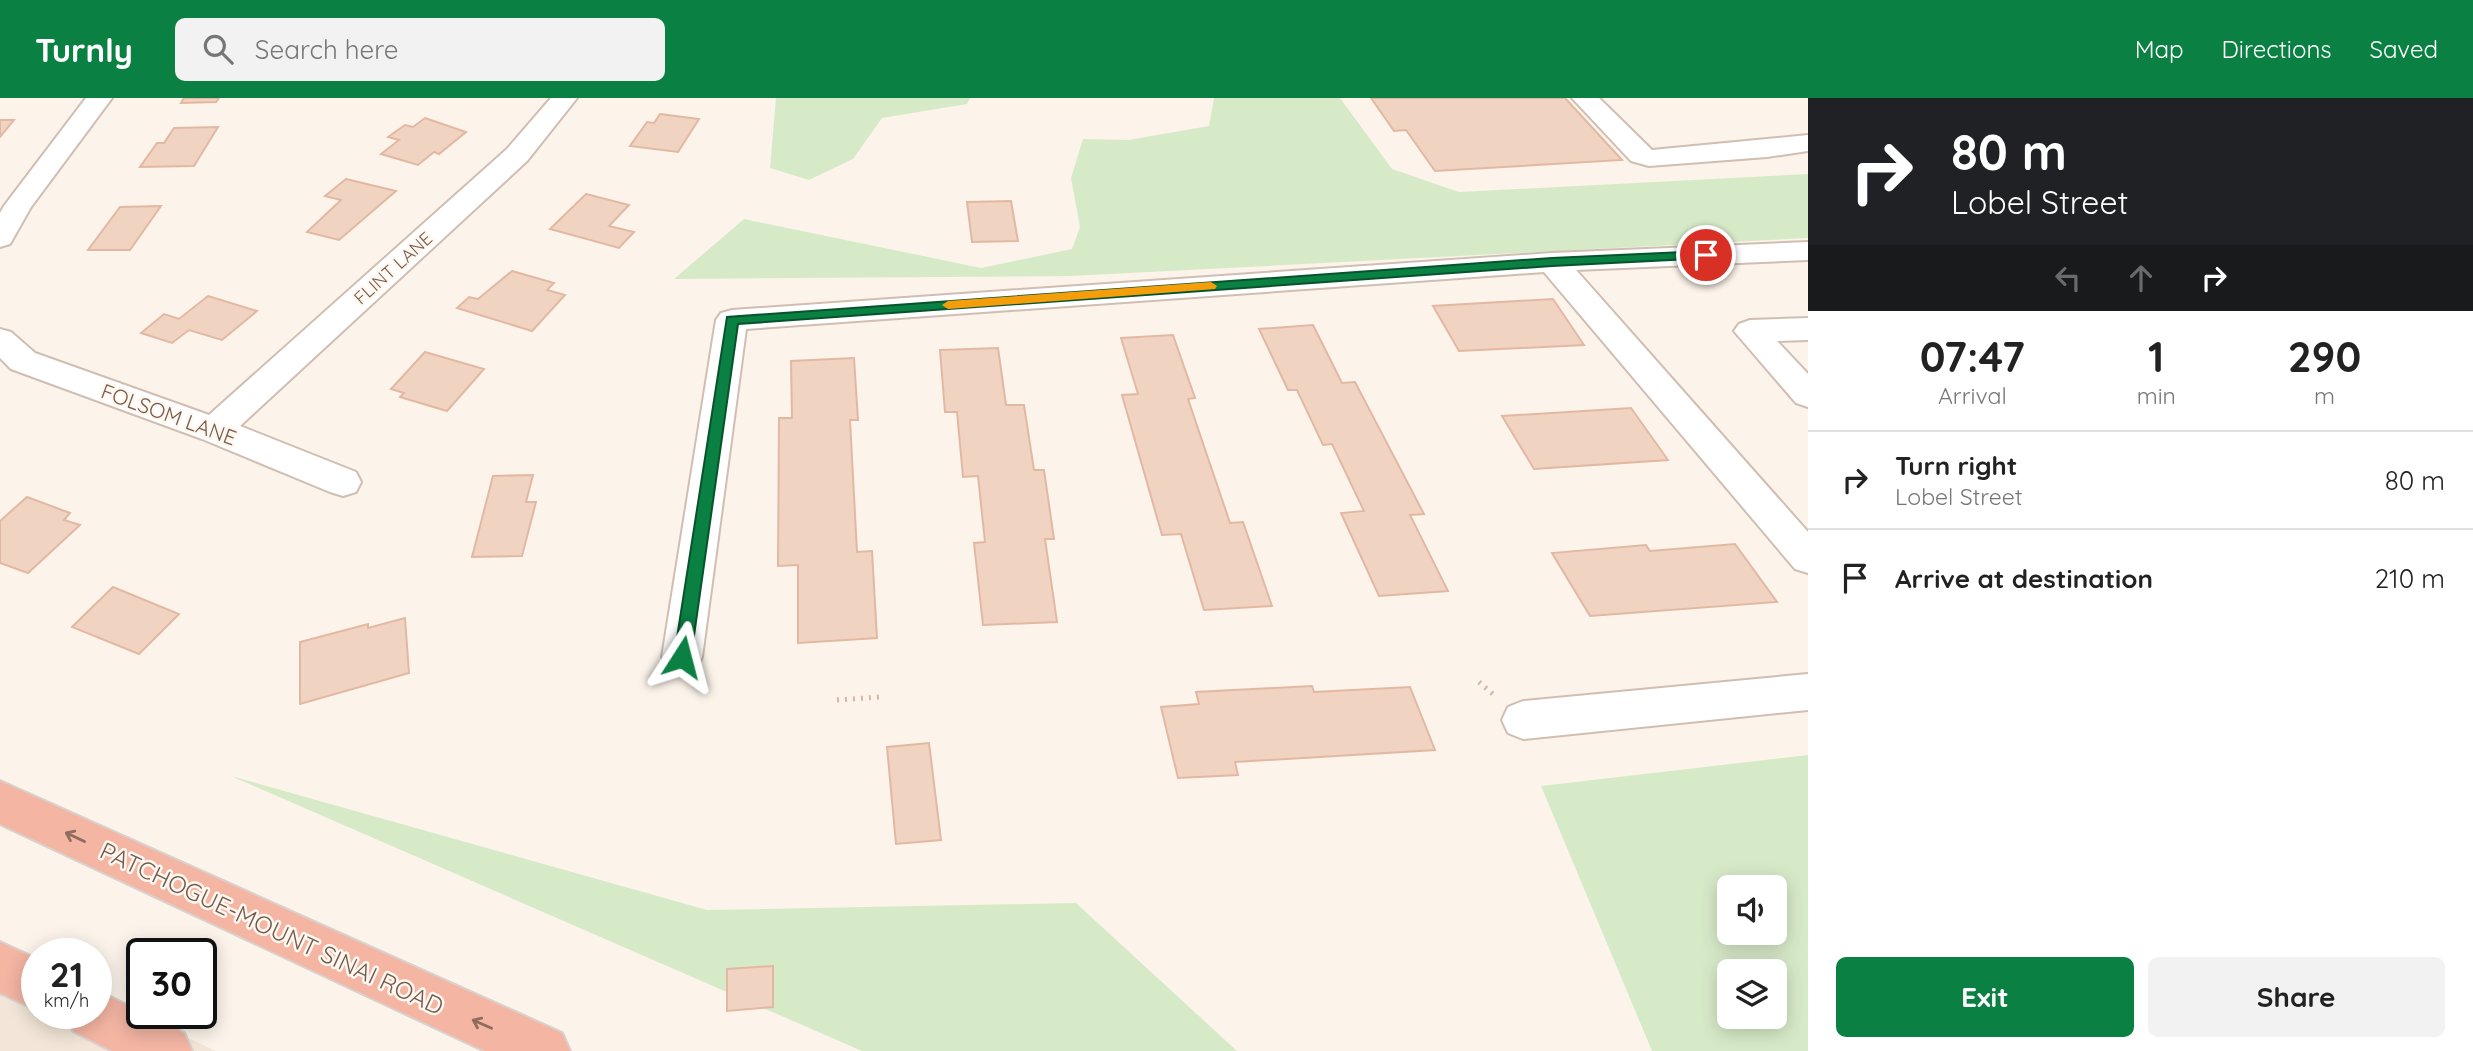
<!DOCTYPE html>
<html lang="en">
<head>
<meta charset="utf-8">
<style>
	:root { --surface:#fff; --page:#f2f2f2; --text:#222; --muted:#767676; --line:#e0e0e0; --accent:#0b8043 }
	body { margin:0; font-family:Quicksand,sans-serif; background:var(--page); color:var(--text); height:100vh; display:flex; flex-direction:column; font-size:26px; white-space:nowrap }
	* { box-sizing:border-box; margin:0 }
	p { font-size:23px; color:var(--muted) }
	.icon { flex:none; width:38px; height:38px; fill:none; stroke:currentColor; stroke-width:2; stroke-linecap:round; stroke-linejoin:round }
	.map { position:relative; flex:1; overflow:hidden }
	.details { display:flex; flex-direction:column; background:var(--surface); width:665px }
	.details>* { flex:none }
	.banner { background:#202124; color:#fff; overflow:hidden }
	.tools { position:absolute; left:1717px; top:777px; display:grid; gap:14px }
	.tools a { display:grid; place-items:center; width:70px; height:70px; border-radius:10px; background:var(--surface); box-shadow:0 4px 18px #0003; font-size:35px }
	.speed { position:absolute; left:21px; top:840px; display:flex; gap:14px; font-size:35px; font-weight:700; text-align:center }
	.speed>* { display:grid; place-content:center; width:91px; height:91px; border-radius:50%; background:var(--surface); box-shadow:0 4px 18px #0003; line-height:1 }
	.speed small { font-size:18px; font-weight:400 }
	.speed .limit { border:4px solid #111; border-radius:10px; background:#fff; color:#111 }
	.pin { position:absolute; display:grid; place-items:center; width:60px; height:60px; color:#fff; margin:-30px; border:4px solid #fff; border-radius:50%; box-shadow:0 2px 7px #0007 }
	.me { position:absolute; width:77px; margin:-38px; rotate:9deg; stroke-linejoin:round; filter:drop-shadow(0 0 5px #0008) }
	.turn { display:flex; align-items:center; gap:24px; height:147px; padding:0 28px; font-size:32px }
	.turn .icon { width:91px; height:91px; stroke-width:2.5 }
	.turn b { display:block; font-size:49px; line-height:60px }
	.lanes { display:flex; align-items:center; height:66px; padding:0 28px; background:#0003; justify-content:center; gap:35px; direction:ltr }
	.lanes .off { opacity:.35 }
	.eta { display:flex; justify-content:space-evenly; align-items:center; height:119px; text-align:center }
	.eta b { font-size:42px; font-weight:700; line-height:49px }
	.action { display:flex; gap:14px; margin-top:auto; padding:14px 28px }
	.action a { flex:1; height:80px; border-radius:10px; background:var(--accent); color:#fff; font-size:28px; font-weight:700; line-height:80px; text-align:center }
	.action a+a { background:var(--page); color:var(--text) }
	ul { padding:0; list-style:none }
	li { display:flex; align-items:center; gap:21px; height:98px; padding:0 28px; border-top:2px solid var(--line) }
	li div { flex:1 }
	li b { display:block; font-size:26px }
	li em { font-style:normal }
	header { display:flex; align-items:center; gap:42px; box-sizing:border-box; height:98px; padding:0 35px; background:var(--accent); color:#fff }
	header strong { font-size:33px }
	nav { display:flex; gap:38px; margin-inline-start:auto; font-size:24px }
	.search { width:490px; height:63px; background:var(--page); display:flex; align-items:center; gap:18px; box-sizing:border-box; padding:0 24px; border-radius:10px; color:var(--muted); font-size:26px }
	main { display:flex; flex:1; min-height:0 }
	.map>svg:first-child { display:block }
	.residential { fill:#f3e6d8 }
	.green { fill:#d7eac8; fill-rule:evenodd }
	.building { fill:#f1d3c2; stroke:#e3b8a3; stroke-width:2 }
	.lines { fill:none; stroke-linecap:round; stroke-linejoin:round }
	.minor-casing { stroke:#d0beb2; stroke-width:4 }
	.highway-casing { stroke:#d9d1cd; stroke-width:4 }
	.path { stroke:#d6b6a4; stroke-width:5; stroke-dasharray:2 6; stroke-linecap:butt }
	.minor { fill:#fff; fill-rule:evenodd }
	.highway { fill:#f4b5a3; fill-rule:evenodd }
	.oneway { stroke:#8f6c5e }
	.route { fill:#0b8043; stroke:#07532c; stroke-width:2 }
	.slow { fill:#f59e0b }
	.labels { text-anchor:middle; dominant-baseline:central; stroke-width:5; stroke-linejoin:round; paint-order:stroke }
	.far-street-label { font-size:18px; fill:#765a4d; stroke:#fef8f0 }
	.street-label { font-size:21px; fill:#765a4d; stroke:#fef8f0 }
	.near-street-label { font-size:24px; fill:#765a4d; stroke:#fef8f0 }
</style>
</head>
<body>
<header>
<strong>Turnly</strong>
<div class="search"><svg class="icon" aria-label="search" viewBox="0 0 24 24"><circle cx="10" cy="10" r="6"/><path d="M15 15l6 6"/></svg>Search here</div>
<nav><a>Map</a><a>Directions</a><a>Saved</a></nav>
</header>
<main>
<div class="map">
<svg width="1808" height="953" viewBox="0 0 1808 953">
	<rect width="100%" height="100%" fill="#fcf4ea"/>
	<polygon class="residential" points="0,852 37,869 37,915 96,915 96,897 216,953 0,953"/>
	<g class="green">
		<polygon points="776,0 970,0 967,6 882,20 853,61 809,82 770,70"/>
		<polygon points="1214,0 1340,0 1392,71 1459,94 1808,76 1808,140 1071,178 674,181 744,121 981,170 1072,151 1080,129 1071,80 1083,41 1128,42 1209,28"/>
		<path d="M1808 657V953H1652L1541 688ZM1774 789V835H1729V789ZM1729 873H1774V919H1729Z"/>
		<polygon points="231,678 707,812 1076,805 1237,953 862,953"/>
	</g>
	<g class="building">
		<polygon points="184,0 219,0 216,4 181,5"/>
		<polygon points="1371,0 1565,0 1622,62 1435,73 1406,32 1394,33"/>
		<polygon points="660,16 699,21 678,54 630,48 647,24 654,25"/>
		<polygon points="425,20 466,34 439,56 434,54 418,67 381,56 399,42 388,39 405,27 413,29"/>
		<polygon points="0,22 14,22 0,39"/>
		<polygon points="218,29 194,68 140,69 157,45 164,45 174,30"/>
		<polygon points="346,81 396,93 339,142 307,134 341,102 325,98"/>
		<polygon points="586,96 629,107 609,128 634,134 619,150 550,131"/>
		<polygon points="1011,103 1018,143 972,144 967,104"/>
		<polygon points="161,108 130,152 88,152 120,109"/>
		<polygon points="512,173 554,185 547,192 565,197 532,233 457,210 469,199 478,201"/>
		<polygon points="208,198 257,213 222,242 189,232 172,245 141,235 164,216 179,221"/>
		<polygon points="1553,201 1584,247 1459,253 1433,208"/>
		<polygon points="1313,227 1342,285 1355,284 1424,416 1410,417 1448,493 1379,498 1341,415 1364,413 1332,346 1323,347 1297,292 1288,292 1259,231"/>
		<polygon points="1173,237 1195,300 1188,301 1230,425 1243,424 1272,508 1204,512 1181,436 1162,437 1122,297 1138,296 1121,240"/>
		<polygon points="998,250 1006,307 1024,307 1034,372 1044,372 1054,441 1045,441 1057,524 983,527 974,445 985,444 978,378 963,379 957,314 945,314 940,252"/>
		<polygon points="425,254 484,271 447,313 400,299 404,295 391,291"/>
		<polygon points="854,260 858,322 850,322 857,454 872,453 877,540 798,545 798,467 778,468 779,320 792,320 791,263"/>
		<polygon points="1631,310 1668,362 1534,371 1502,318"/>
		<polygon points="533,377 526,404 536,404 522,458 472,459 493,378"/>
		<polygon points="27,399 70,415 64,422 80,427 28,475 0,465 0,423"/>
		<polygon points="1735,446 1777,504 1590,518 1552,455 1646,447 1650,453"/>
		<polygon points="113,489 179,516 139,556 72,529"/>
		<polygon points="405,520 409,575 300,606 300,544 368,526 368,530"/>
		<polygon points="1312,588 1314,594 1410,589 1435,652 1235,664 1238,677 1178,680 1161,609 1199,606 1196,594"/>
		<polygon points="929,645 941,742 896,746 887,649"/>
		<polygon points="773,868 773,909 727,913 727,871"/>
	</g>
	<g class="lines">
		<g class="minor-casing">
			<g id="minor">
				<polygon points="86,0 112,0 31,109 10,146 0,149 0,115 4,108"/>
				<polygon points="551,0 577,0 527,63 240,328 356,374 361,384 356,394 343,398 330,394 202,341 11,271 0,260 0,231 11,234 35,255 209,317 507,51"/>
				<polygon points="1572,0 1599,0 1652,52 1808,37 1808,53 1767,59 1649,68 1631,63"/>
				<polygon points="1808,144 1808,162 1576,172 1808,434 1808,475 1795,471 1544,174 746,231 702,559 696,571 682,576 668,571 662,559 716,222 721,215 732,212 1552,155"/>
				<polygon points="1808,220 1808,242 1777,243 1808,276 1808,309 1796,305 1734,233 1739,226 1750,222"/>
				<polygon points="1808,576 1808,612 1523,641 1508,635 1502,622 1508,609 1523,603"/>
			</g>
		</g>
		<g class="highway-casing">
			<g id="highway">
				<polygon points="0,683 562,935 570,953 485,953 0,726"/>
				<polygon points="0,844 37,861 37,912 0,895"/>
				<polygon points="96,892 184,935 192,953 112,953 73,933 66,915 96,915"/>
			</g>
		</g>
		<g class="path">
			<polyline points="1479,584 1494,597"/>
			<polyline points="837,602 880,599"/>
		</g>
		<use href="#minor" class="minor"/>
		<use href="#highway" class="highway"/>
	</g>
	<defs><path id="oneway-shaft" d="M-6 0H5M1.5-3L5.5 0L1.5 3" fill="none" stroke-width="1.6" stroke-linecap="round" stroke-linejoin="round" transform="scale(1.75)"/></defs>
	<g class="oneway">
		<use href="#oneway-shaft" transform="translate(75 739) rotate(-155)"/>
		<use href="#oneway-shaft" transform="translate(482 926) rotate(-156)"/>
	</g>
	<polygon class="route" points="1706,153 1710,155 1710,160 1552,168 738,226 691,559 688,564 682,567 676,564 674,559 727,219 1552,160"/>
	<polygon class="slow" points="1211,184 1217,188 1215,191 948,211 942,207 948,203"/>
	<g class="labels">
		<g class="far-street-label">
			<text transform="translate(393 170) rotate(-42)">FLINT LANE</text>
		</g>
		<g class="street-label">
			<text transform="translate(169 316) rotate(20)">FOLSOM LANE</text>
		</g>
		<g class="near-street-label">
			<text transform="translate(272 830) rotate(25)">PATCHOGUE-MOUNT SINAI ROAD</text>
		</g>
	</g>
</svg>
<div class="tools">
<a><svg class="icon" aria-label="sound" viewBox="0 0 24 24"><path d="M4 9h4l5-4v14l-5-4H4zM17 9q2 3 0 6"/></svg></a>
<a><svg class="icon" aria-label="layers" viewBox="0 0 24 24"><path d="M12 4l9 5-9 5-9-5zM3 14l9 5 9-5"/></svg></a>
</div>
<div class="speed"><div>21<small>km/h</small></div><div class="limit">30</div></div>
<div class="pin" style="left:1706px;top:157px;background:#d93025"><svg class="icon" aria-label="arrive" viewBox="0 0 24 24"><path d="M6 21V4h12l-3 4 3 4H6"/></svg></div>
<svg class="me" style="left:682px;top:559px" viewBox="-20 -20 40 40"><path d="M0-17L14 15 0 8-14 15z" fill="#0b8043" stroke="#fff" stroke-width="4"/></svg>
</div>
<section class="details">
<div class="banner">
<div class="turn"><svg class="icon" aria-label="right" viewBox="0 0 24 24"><path d="M7 20v-9h11M14 6l5 5-5 5"/></svg><div><b>80 m</b>Lobel Street</div></div>
<div class="lanes"><svg class="icon off" aria-label="left" viewBox="0 0 24 24"><path d="M17 20v-9H6M10 6l-5 5 5 5"/></svg><svg class="icon off" aria-label="ahead" viewBox="0 0 24 24"><path d="M12 20V5M6 11l6-6 6 6"/></svg><svg class="icon" aria-label="right" viewBox="0 0 24 24"><path d="M7 20v-9h11M14 6l5 5-5 5"/></svg></div>
</div>
<div class="eta">
<div><b>07:47</b><p>Arrival</p></div>
<div><b>1</b><p>min</p></div>
<div><b>290</b><p>m</p></div>
</div>
<ul>
<li><svg class="icon" aria-label="right" viewBox="0 0 24 24"><path d="M7 20v-9h11M14 6l5 5-5 5"/></svg><div><b>Turn right</b><p>Lobel Street</p></div><em>80 m</em></li>
<li><svg class="icon" aria-label="arrive" viewBox="0 0 24 24"><path d="M6 21V4h12l-3 4 3 4H6"/></svg><div><b>Arrive at destination</b></div><em>210 m</em></li>
</ul>
<div class="action"><a>Exit</a><a>Share</a></div>
</section>
</main>
</body>
</html>
